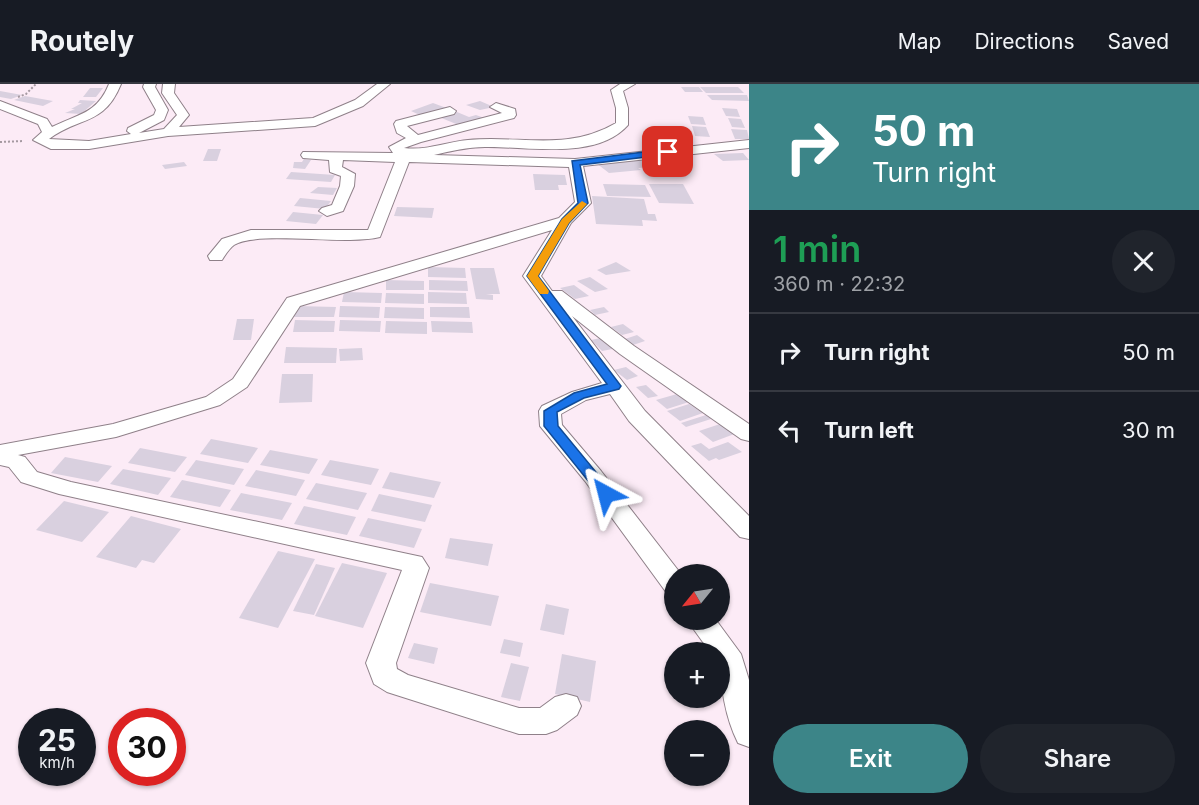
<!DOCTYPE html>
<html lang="en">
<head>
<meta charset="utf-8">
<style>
	:root { --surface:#171b24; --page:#20242c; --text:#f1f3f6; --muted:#9ea1a6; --line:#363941; --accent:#3c8588 }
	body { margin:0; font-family:Inter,sans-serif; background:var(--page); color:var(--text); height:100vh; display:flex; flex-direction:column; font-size:22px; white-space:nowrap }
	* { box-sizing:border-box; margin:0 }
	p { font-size:20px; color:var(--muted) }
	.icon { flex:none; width:33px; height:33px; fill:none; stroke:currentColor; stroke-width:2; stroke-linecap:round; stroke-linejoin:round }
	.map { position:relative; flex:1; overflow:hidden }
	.side { display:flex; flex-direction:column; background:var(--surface); width:450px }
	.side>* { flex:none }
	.top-card { background:#3c8588; color:#fff; overflow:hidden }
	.needle { width:39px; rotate:240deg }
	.buttons { position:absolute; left:664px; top:480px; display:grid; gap:12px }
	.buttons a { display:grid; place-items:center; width:66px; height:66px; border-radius:50%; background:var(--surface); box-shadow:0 2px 4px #0004; font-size:30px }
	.speed { position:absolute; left:18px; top:624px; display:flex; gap:12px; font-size:30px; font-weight:700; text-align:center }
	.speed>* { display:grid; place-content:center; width:78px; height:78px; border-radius:50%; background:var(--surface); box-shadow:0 2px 4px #0004; line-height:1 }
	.speed small { font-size:15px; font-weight:400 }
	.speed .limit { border:9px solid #d22; background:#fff; color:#111 }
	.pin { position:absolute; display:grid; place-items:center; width:51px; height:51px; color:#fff; margin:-26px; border-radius:12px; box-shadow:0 3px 9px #0006 }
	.me { position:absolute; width:66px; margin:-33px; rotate:322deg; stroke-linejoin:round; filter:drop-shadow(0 0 4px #0008) }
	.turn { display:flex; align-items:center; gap:21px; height:126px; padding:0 24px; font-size:27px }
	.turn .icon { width:78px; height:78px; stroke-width:2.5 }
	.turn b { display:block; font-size:42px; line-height:51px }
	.round { display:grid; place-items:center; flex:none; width:63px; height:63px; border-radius:32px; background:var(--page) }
	.headline { display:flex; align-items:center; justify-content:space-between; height:102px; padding:0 24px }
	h1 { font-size:36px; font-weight:600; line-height:45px; color:#1e9e55 }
	.action { display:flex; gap:12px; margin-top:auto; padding:12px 24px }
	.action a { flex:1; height:69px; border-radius:36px; background:var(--accent); color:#fff; font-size:24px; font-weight:600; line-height:69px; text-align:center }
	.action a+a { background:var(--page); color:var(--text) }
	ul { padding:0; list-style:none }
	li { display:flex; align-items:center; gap:18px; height:78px; padding:0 24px; border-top:2px solid var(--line) }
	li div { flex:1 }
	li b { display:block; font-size:22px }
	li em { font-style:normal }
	header { display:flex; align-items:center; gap:36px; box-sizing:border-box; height:84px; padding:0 30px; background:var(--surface); border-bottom:2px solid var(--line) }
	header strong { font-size:28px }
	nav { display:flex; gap:33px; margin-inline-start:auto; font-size:21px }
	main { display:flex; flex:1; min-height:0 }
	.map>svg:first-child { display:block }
	.building { fill:#d9d0df }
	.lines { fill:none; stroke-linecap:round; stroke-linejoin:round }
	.minor-casing { stroke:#8f8089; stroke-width:2 }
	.path { stroke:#a599a1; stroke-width:2; stroke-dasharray:2 2; stroke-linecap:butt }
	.minor { fill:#fff; fill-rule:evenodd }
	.route { fill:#1a73e8; stroke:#114b97; stroke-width:1.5 }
	.slow { fill:#f59e0b }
</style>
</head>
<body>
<header>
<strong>Routely</strong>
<nav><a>Map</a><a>Directions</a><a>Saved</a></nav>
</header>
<main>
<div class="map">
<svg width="749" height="721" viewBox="0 0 749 721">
	<rect width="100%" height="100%" fill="#fcebf6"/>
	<g class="building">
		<polygon points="681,3 699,3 703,8 685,8"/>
		<polygon points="700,3 738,3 744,9 706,9"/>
		<polygon points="90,4 103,4 96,13 83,13"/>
		<polygon points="0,7 22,11 11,15 0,13"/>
		<polygon points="707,11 747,11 749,17 712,16"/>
		<polygon points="25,12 53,17 43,22 14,16"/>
		<polygon points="80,16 96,17 81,30 65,29 75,25 71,25 82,19 78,19"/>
		<polygon points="480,17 494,23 480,26 466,21"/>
		<polygon points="433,19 449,25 422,32 411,27"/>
		<polygon points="722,24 737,25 740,33 726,32"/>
		<polygon points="457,28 469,33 476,31 487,35 461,42 439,33"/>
		<polygon points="688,32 703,33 706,41 691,40"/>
		<polygon points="728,34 741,35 745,44 732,43"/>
		<polygon points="692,42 706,43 710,53 695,52"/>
		<polygon points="731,45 747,46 749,55 735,55"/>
		<polygon points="208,65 221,65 217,77 203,77"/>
		<polygon points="743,69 749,76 723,77 714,70"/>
		<polygon points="304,75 311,76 305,85 293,84 294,78 302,78"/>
		<polygon points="641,76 650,83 638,84 641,86 609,89 596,79"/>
		<polygon points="184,78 187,82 165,85 162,81"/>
		<polygon points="291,88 335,91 331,98 286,95"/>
		<polygon points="533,90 565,91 567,101 558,101 559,106 535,106"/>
		<polygon points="603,100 645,101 651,113 607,112"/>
		<polygon points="649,100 683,100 694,120 659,119"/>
		<polygon points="318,103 337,104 333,111 310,109"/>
		<polygon points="592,112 644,115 648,130 655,130 657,137 642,136 643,142 596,140"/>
		<polygon points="300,114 331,117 325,125 294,122"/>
		<polygon points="397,123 434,124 432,134 394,132"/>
		<polygon points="293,128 323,131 316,140 286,137"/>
		<polygon points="616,178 631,187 606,191 597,186"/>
		<polygon points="428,183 465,184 466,194 428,193"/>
		<polygon points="470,184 494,184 500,210 486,210 493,211 493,216 476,215"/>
		<polygon points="590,193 608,205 595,208 577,197"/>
		<polygon points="386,196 424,197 424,206 386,206"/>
		<polygon points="429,196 467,197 468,207 429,206"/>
		<polygon points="574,201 589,212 575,215 560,204"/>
		<polygon points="344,208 382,209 381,219 342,218"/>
		<polygon points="428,208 466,209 467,220 428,219"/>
		<polygon points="386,209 424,210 424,220 385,219"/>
		<polygon points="297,222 336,223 334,233 294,233"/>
		<polygon points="340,222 380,223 379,234 339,233"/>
		<polygon points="385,223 424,224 424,235 384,234"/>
		<polygon points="430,223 469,223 470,234 430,233"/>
		<polygon points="604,223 609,228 595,231 590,226"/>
		<polygon points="237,235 254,235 251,256 233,256"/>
		<polygon points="295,236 335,237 334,248 293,248"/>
		<polygon points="340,236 381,237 380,248 339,247"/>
		<polygon points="386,237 427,238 427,250 385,249"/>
		<polygon points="431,237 472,238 473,249 432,248"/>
		<polygon points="623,240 634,248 622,251 611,243"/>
		<polygon points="637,251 645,257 633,261 625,255"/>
		<polygon points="606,253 618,264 602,267 591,256"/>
		<polygon points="286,263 337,264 336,279 284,279"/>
		<polygon points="362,264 363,276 340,277 339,265"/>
		<polygon points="626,283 638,292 627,296 614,286"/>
		<polygon points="282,290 313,290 312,318 279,319"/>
		<polygon points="646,301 658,312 648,314 636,303"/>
		<polygon points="677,310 689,318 667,325 656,316"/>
		<polygon points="689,320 703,329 680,337 667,327"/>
		<polygon points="706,331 711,335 686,343 681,339"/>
		<polygon points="723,339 737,349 713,358 699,347"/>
		<polygon points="211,355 258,364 248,379 200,370"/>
		<polygon points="728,358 742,368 719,376 716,374 709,377 691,362 701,359 709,365"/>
		<polygon points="140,364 187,373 175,388 128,379"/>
		<polygon points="270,366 318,375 309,390 260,381"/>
		<polygon points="65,373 112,382 98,398 51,389"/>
		<polygon points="196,376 244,385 234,401 185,391"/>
		<polygon points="330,376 379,385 371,401 321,391"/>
		<polygon points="123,385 171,394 158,411 110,400"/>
		<polygon points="256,386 305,396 296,412 245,402"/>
		<polygon points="390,388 441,398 434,414 382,404"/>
		<polygon points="182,396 231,406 220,423 170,413"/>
		<polygon points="316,399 367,409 358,426 306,415"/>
		<polygon points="241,409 292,419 282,436 230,426"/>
		<polygon points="379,410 432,421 425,438 371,427"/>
		<polygon points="64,417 109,428 82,458 36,446"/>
		<polygon points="304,422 356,433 347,451 294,440"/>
		<polygon points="131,432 181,445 154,479 142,476 136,484 96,473"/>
		<polygon points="368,434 422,445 414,464 359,452"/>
		<polygon points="450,454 493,460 488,482 445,474"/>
		<polygon points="278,467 315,475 278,544 239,534"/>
		<polygon points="342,479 387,489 363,544 315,532"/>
		<polygon points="316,480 335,484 314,531 293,527"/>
		<polygon points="430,499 499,512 491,542 420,528"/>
		<polygon points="546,520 569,525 564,551 540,546"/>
		<polygon points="504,555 523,559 520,573 500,569"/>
		<polygon points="414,559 438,564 434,580 408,574"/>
		<polygon points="562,570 596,577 590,618 555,610"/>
		<polygon points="511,579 529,583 520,617 501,613"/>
	</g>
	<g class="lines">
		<g class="minor-casing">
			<g id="minor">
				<path d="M109 0H121C104 42 80 32 49 55L89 57 131 50 127 47 128 44 154 31 156 26 143 3 144 0H156L155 3 168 26 164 36 139 49 164 45 177 31 162 9 163 0H175L174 9 189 31 179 43 313 34 355 16 377 0H390L363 22 315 42 168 52 89 65H51L33 56 42 48 38 40 0 25V17L47 35 52 43C78 30 97 30 109 0Z"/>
				<path d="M620 0H635L623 7 628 24V41C596 77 527 62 485 63 468 63 451 67 434 71L575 75 749 56V64L583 82 591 119 571 139 541 192 552 207H562L634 262 749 340V357L741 355 620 270 572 232 645 327 749 432V455L740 453 629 337 610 310 586 316 561 330 562 341 601 387 681 490H675V510L666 508 585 397 540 342 539 327 542 322 572 308 602 299 523 192 552 146 300 222 247 303 220 321 116 353 18 371 25 373 37 388 71 398 422 473 429 484 396 579 397 585 408 591 519 624H540L555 613 566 610 577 613 581 622 577 631 557 646 546 650H519L387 608 374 600 366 579 402 486 59 410 21 398 9 383 0 381V361L113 340 206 313 233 295 287 214 559 134 575 118 569 83 409 78 380 153C344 162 258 146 234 161 230 164 225 171 222 176H210L208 172 222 155 251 146H368L395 78 343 76 342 83 355 90 354 102 343 127 327 132 319 127 322 124 332 121 340 102 341 92 330 88 329 76 303 74 301 71 303 68 393 69 389 63 406 54 397 49 394 40 396 37 450 23 456 27 454 30 407 42 418 51 502 29 490 23 496 19 515 25 516 31 514 34 421 58 404 64C426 67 446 58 468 56 521 51 566 68 616 39V24L611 6Z"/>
				<path d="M687 536H716L741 570 749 596V663L738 659C724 631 720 599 720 568H710Z"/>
			</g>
		</g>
		<g class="path">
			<polyline points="18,13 26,10 36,0"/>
			<polyline points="0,58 24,57"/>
		</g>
		<use href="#minor" class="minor"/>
	</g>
	<polygon class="route" points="668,65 671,66 671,70 580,81 588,119 569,139 538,192 621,302 619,305 584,314 557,328 558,342 614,410 606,415 601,413 544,342 544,327 574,309 607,300 527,192 562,135 578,119 572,77"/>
	<polygon class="slow" points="582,117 587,120 569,139 538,192 549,207 548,210 540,210 527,192 562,135"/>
</svg>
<div class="buttons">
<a><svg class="needle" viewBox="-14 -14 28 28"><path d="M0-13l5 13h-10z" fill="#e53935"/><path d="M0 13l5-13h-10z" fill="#9ea1a6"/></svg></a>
<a>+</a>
<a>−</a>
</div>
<div class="speed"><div>25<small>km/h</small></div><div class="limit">30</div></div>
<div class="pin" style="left:668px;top:68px;background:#d93025"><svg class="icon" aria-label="arrive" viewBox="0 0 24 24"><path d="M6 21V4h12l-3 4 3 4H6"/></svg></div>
<svg class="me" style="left:606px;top:410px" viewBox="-20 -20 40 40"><path d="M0-17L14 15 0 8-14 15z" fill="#1a73e8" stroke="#fff" stroke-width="4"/></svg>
</div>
<section class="side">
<div class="top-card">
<div class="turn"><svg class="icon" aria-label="right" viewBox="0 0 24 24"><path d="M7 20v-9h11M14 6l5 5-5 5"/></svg><div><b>50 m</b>Turn right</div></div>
</div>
<div class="headline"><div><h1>1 min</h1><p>360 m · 22:32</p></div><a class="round"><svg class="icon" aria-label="close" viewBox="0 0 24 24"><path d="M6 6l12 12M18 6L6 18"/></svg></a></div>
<ul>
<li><svg class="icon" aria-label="right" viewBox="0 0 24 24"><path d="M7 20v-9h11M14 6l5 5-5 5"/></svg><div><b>Turn right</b></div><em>50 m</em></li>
<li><svg class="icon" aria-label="left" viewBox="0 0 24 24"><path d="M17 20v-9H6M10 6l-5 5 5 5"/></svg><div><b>Turn left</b></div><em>30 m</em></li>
</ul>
<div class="action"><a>Exit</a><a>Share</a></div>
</section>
</main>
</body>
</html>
